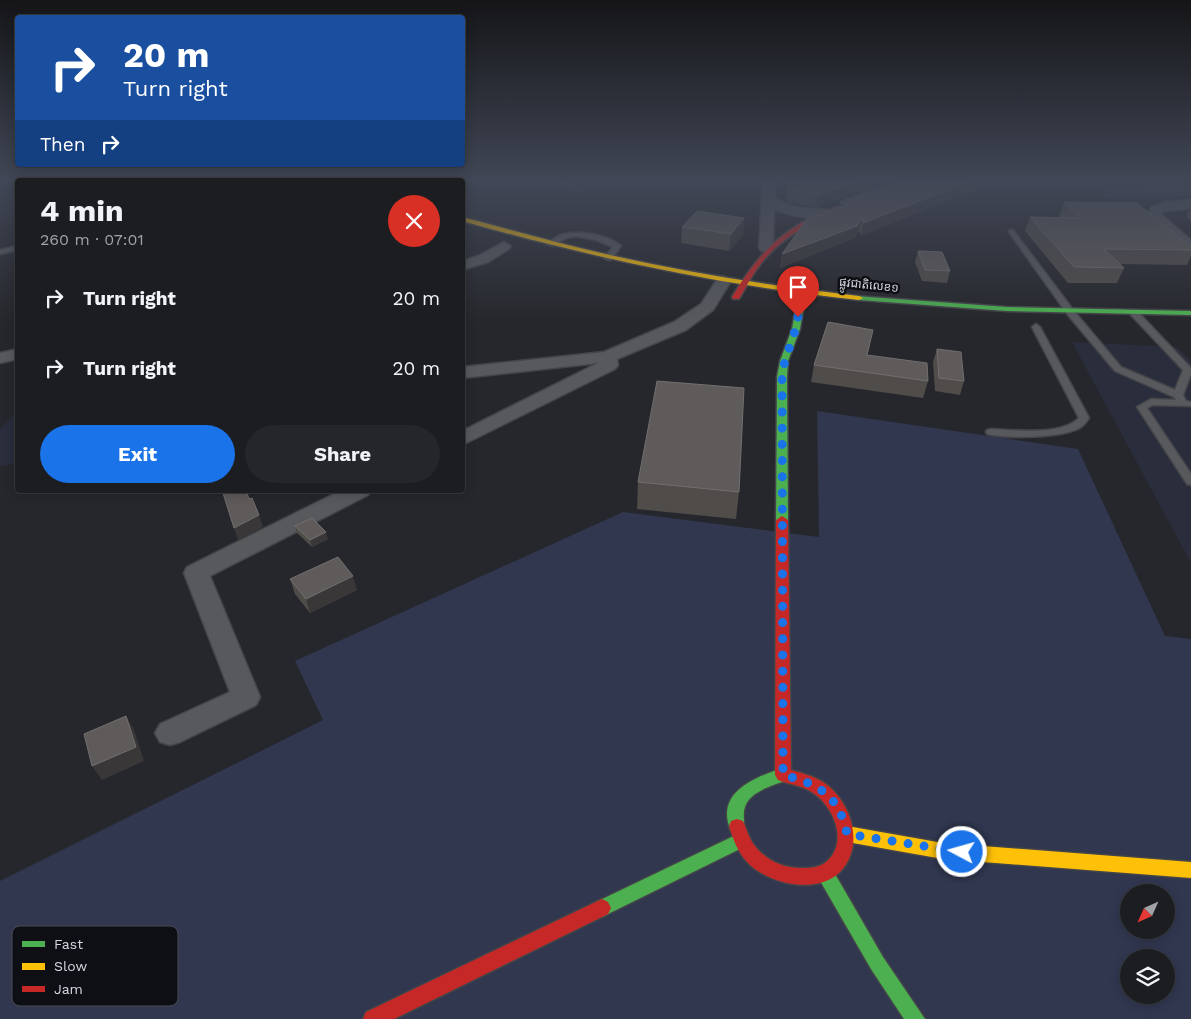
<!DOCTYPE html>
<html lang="en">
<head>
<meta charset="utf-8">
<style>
	:root { --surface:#1c1d21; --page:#25262a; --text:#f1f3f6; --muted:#a0a2a5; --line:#3a3b3f; --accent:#1a73e8 }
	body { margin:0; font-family:"Work Sans","Noto Sans Khmer",sans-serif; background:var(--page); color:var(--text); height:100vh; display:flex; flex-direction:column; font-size:19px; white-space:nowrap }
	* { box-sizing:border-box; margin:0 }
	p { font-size:16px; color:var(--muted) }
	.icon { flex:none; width:28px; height:28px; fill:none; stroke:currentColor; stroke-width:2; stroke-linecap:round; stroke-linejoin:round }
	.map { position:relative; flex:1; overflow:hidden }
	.drawer { position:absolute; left:15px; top:178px; width:450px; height:315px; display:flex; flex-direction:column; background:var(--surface); border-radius:5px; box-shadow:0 2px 12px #0003,0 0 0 1px var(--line) }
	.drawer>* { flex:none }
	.guide { position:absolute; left:15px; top:15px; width:450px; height:152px; border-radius:5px; box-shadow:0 2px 12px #0003,0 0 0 1px var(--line); background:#1a4fa0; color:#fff; overflow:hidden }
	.needle { width:32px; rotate:225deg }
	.controls { position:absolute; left:1120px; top:884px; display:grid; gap:10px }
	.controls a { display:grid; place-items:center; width:55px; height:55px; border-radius:50%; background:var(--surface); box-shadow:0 2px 12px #0003,0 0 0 1px var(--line); font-size:25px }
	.pin { position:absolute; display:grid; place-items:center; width:42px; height:42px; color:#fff; margin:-51px -21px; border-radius:50% 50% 50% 0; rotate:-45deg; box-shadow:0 0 5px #0007 }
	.pin .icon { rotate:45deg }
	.me { position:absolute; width:55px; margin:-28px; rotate:276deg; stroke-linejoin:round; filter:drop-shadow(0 0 4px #0008) }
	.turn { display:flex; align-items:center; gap:18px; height:105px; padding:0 25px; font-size:22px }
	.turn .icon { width:65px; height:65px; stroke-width:2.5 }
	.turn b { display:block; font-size:35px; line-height:42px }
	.then { display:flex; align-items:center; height:48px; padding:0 25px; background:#0003; gap:10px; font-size:19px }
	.round { display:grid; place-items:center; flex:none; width:52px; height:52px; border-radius:26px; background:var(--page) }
	.headline { display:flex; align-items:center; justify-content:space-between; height:85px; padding:0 25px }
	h1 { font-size:30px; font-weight:700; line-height:38px }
	.action { display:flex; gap:10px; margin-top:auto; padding:10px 25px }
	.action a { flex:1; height:58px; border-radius:30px; background:var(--accent); color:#fff; font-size:20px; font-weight:700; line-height:58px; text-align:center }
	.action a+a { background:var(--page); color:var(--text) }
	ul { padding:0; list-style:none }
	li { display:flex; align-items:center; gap:15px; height:70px; padding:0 25px }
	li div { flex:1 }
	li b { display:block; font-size:19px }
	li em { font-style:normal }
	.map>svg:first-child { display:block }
	.built { fill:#292d3c }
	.green { fill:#30374f; fill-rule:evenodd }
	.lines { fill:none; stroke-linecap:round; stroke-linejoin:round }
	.lane-casing { stroke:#444549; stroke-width:3 }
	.street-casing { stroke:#444549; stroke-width:3 }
	.fast-casing { stroke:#444549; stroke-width:3 }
	.slow-casing { stroke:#444549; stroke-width:3 }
	.jam-casing { stroke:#444549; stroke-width:3 }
	.lane { fill:#57595d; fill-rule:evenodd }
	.street { fill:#57595d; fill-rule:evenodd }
	.fast { fill:#4caf50; fill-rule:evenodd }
	.slow { fill:#ffc107; fill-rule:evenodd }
	.jam { fill:#c62828; fill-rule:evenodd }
	.wall { fill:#504c49 }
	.shaded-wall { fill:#393737 }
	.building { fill:#5f5b5a; stroke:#726f6f }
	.route { stroke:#1a73e8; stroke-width:9; stroke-dasharray:0 16.2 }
	.labels { text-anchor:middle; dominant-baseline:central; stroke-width:5; stroke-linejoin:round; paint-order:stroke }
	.far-street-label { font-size:12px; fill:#d7d9e0; stroke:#0d0f14 }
	.key { fill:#0d0f14; stroke:#4a4c51; stroke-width:1 }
	.key-label { font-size:14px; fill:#d7d9e0 }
</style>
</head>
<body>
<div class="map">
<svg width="1191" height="1019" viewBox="0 0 1191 1019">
	<rect width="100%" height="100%" fill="#26272c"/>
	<g class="built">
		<polygon points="546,180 623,180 580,194"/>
		<polygon points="1072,342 1177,347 1191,361 1191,563"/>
		<polygon points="17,412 17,464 0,466 0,429"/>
	</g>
	<g class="green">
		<polygon points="1154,180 1191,180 1191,195 1103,198 1108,191 1139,190"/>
		<path d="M817 411 1078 449 1165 636 1191 639V1019H0V881L323 720 295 661 623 512 819 537ZM1129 892H1166V930H1129ZM1129 958H1166V995H1129Z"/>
	</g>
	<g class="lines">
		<g class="lane-casing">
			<g id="lane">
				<polygon points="556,180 565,180 575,186 570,187"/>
				<polygon points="1009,230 1013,230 1074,311 1121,367 1175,390 1183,370 1131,315 1131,311 1137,311 1191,368 1191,374 1183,395 1186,401 1191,402 1191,406 1153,405 1147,408 1191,474 1191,485 1187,484 1137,407 1151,399 1176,400 1174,397 1115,371 1068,315 1009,232"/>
				<path d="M570 233C586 232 608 235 621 246L611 260H608L604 258 613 247 596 240 576 236 566 238 553 246 546 244 560 235Z"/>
				<polygon points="18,246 18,250 0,254 0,250"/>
				<path d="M1036 324 1040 327 1089 418C1087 421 1084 425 1081 427 1065 438 1007 439 987 434L986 432 987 430 991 429C1015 430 1061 436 1079 418L1032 327Z"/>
			</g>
		</g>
		<g class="street-casing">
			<g id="street">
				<path d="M763 180H775V197C794 213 826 205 833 213 823 224 786 215 774 209L773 248 771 251H761L759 248Z"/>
				<polygon points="1191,200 1191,208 1162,212 1162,215 1191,240 1191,251 1186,250 1148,216 1151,207 1166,202"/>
				<polygon points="504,242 511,246 509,249 488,262 462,270 462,261 478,256"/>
				<polygon points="723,276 731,281 713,310 686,330 617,359 618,365 615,369 462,445 462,431 598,363 462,378 462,367 604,352 674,322 701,304 718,278"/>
				<polygon points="18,349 18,359 0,363 0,353"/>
				<polygon points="342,490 371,490 368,495 210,576 260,697 256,705 180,742 170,745 160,742 155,733 160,724 230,692 184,573 187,567"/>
			</g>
		</g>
		<g class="fast-casing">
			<g id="fast">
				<polygon points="799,290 806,292 800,329 788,361 787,377 788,520 782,524 776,520 777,377 780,361 792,329"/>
				<polygon points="856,296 1007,307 1191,311 1191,315 1007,311 859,300 856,300"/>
				<path d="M783 768 788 770 791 775 788 780C774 785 750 791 745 807 742 816 746 823 743 831L737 833 731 831C714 793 755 777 783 768Z"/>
				<polygon points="740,833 746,836 748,841 746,846 608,914 602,917 596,914 593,908 596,902"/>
				<polygon points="825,865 831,867 883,957 925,1019 904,1019 871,969 819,879 817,873 819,867"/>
			</g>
		</g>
		<g class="slow-casing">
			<g id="slow">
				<path d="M462 217C512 230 561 244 610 255 693 274 775 286 859 296L863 298 859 300C724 286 593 258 462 221Z"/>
				<polygon points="847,826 943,843 1191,862 1191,878 943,859 847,842 841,839 839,834 841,829"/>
			</g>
		</g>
		<g class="jam-casing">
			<g id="jam">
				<path d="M841 206 844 208 843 209C811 222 781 237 760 265 751 276 746 288 739 299H733L732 297C759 251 789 222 841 206Z"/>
				<path d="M782 516 788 520 791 770C802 773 813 776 823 782 851 801 866 845 840 872 817 895 769 884 748 863 738 853 733 839 729 826L731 821 737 819 743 821C746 828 748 835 752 842 764 860 783 869 804 868 812 868 820 867 826 862 850 842 833 804 810 791 800 785 788 784 778 780L775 775 776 520Z"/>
				<polygon points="602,899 608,902 611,908 608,914 394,1019 363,1019 366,1012"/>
			</g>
		</g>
		<use href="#lane" class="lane"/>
		<use href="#street" class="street"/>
		<use href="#fast" class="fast"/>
		<use href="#slow" class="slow"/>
		<use href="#jam" class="jam"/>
	</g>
	<g class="wall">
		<polygon points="786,180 895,180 815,207 787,202"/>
		<polygon points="904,180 861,236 859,231 855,238 780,268 782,254 839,207 840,202"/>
		<polygon points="1064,202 1191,247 1191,256 1187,265 1120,264 1124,268 1117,283 1068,283 1025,231 1030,217 1061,217 1059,216"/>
		<polygon points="1191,206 1191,221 1186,217"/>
		<polygon points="744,218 743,235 729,251 681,243 682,227"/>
		<polygon points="918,251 950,271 947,283 922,281 915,262"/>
		<polygon points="937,349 964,381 960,395 935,391 933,362"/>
		<polygon points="867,355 928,381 923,398 811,382 814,365"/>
		<polygon points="638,482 739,492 736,519 637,509"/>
		<polygon points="295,526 328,539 312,547 297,533"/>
		<polygon points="290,579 357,590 310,613 295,594"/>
	</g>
	<g class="shaded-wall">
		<polygon points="862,180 895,180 815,207 817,195"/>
		<polygon points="974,180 1001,180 861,236 863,223"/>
		<polygon points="744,218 743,235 729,251 731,234"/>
		<polygon points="862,218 859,231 855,238 780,268 782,254"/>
		<polygon points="259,515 263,527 238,540 234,528"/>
		<polygon points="326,532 328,539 312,547 310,540"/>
		<polygon points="353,576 357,590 310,613 306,599"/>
		<polygon points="126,716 134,730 144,761 102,780 92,766"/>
	</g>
	<g class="building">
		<polygon points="788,180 862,180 817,195 789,190"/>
		<polygon points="904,180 974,180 863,223 862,218 857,226 782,254 807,219 849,204 840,202 846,199"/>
		<polygon points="1064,202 1137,203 1191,247 1191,250 1104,249 1124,268 1074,267 1030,217 1080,218"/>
		<polygon points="697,211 744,218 731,234 682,227"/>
		<polygon points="918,251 942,252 950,271 925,270"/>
		<polygon points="828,322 873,330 867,355 927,363 928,381 814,365"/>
		<polygon points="937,349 961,352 964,381 939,378"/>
		<polygon points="657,381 744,388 739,492 638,482"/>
		<polygon points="222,490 246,490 249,499 252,498 259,515 234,528"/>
		<polygon points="312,518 326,532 310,540 295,526"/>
		<polygon points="338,557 353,576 306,599 290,579"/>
		<polygon points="126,716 136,747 92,766 84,734"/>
	</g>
	<linearGradient id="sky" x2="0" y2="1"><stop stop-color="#151518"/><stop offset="0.56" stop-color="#414756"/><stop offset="1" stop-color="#414756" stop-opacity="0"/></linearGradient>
	<rect width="1191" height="323" fill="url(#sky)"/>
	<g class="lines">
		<path class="route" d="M798 317C795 338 784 356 782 376L783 775C819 784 839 795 847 834L962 852"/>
	</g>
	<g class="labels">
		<g class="far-street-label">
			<text transform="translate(869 285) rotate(6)">ផ្លូវជាតិលេខ១</text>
		</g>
	</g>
	<rect x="12" y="926" width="166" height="80" rx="8" class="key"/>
	<rect x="22" y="941" width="23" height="6" fill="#4caf50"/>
	<rect x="22" y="963" width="23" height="7" fill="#ffc107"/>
	<rect x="22" y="986" width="23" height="6" fill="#c62828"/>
	<g class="key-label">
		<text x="54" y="949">Fast</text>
		<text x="54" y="971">Slow</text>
		<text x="54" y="994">Jam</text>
	</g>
</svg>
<div class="controls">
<a><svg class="needle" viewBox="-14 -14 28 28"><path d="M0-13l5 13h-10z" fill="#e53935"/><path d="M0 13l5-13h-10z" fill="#a0a2a5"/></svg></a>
<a><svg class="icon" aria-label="layers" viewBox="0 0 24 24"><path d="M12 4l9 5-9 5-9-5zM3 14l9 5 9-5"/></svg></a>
</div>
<div class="pin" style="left:798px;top:317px;background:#d93025"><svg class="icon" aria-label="arrive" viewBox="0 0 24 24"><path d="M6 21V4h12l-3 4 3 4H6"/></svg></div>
<svg class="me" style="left:962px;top:852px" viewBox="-20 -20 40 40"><circle r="17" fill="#1a73e8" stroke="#fff" stroke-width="3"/><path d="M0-11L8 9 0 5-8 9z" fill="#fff"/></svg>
<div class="guide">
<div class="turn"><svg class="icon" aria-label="right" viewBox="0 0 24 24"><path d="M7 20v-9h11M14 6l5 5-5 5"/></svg><div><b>20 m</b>Turn right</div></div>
<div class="then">Then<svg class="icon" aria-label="right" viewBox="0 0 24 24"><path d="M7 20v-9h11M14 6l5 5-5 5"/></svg></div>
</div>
<section class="drawer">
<div class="headline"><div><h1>4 min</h1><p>260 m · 07:01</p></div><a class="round" style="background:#d93025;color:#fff"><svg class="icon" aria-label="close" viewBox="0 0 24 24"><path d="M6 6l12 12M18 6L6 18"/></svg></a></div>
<ul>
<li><svg class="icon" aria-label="right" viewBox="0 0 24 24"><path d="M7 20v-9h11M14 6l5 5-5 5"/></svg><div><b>Turn right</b></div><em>20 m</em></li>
<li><svg class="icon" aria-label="right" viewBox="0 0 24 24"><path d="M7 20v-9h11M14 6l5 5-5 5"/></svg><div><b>Turn right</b></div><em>20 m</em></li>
</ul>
<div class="action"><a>Exit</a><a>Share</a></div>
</section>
</div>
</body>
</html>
